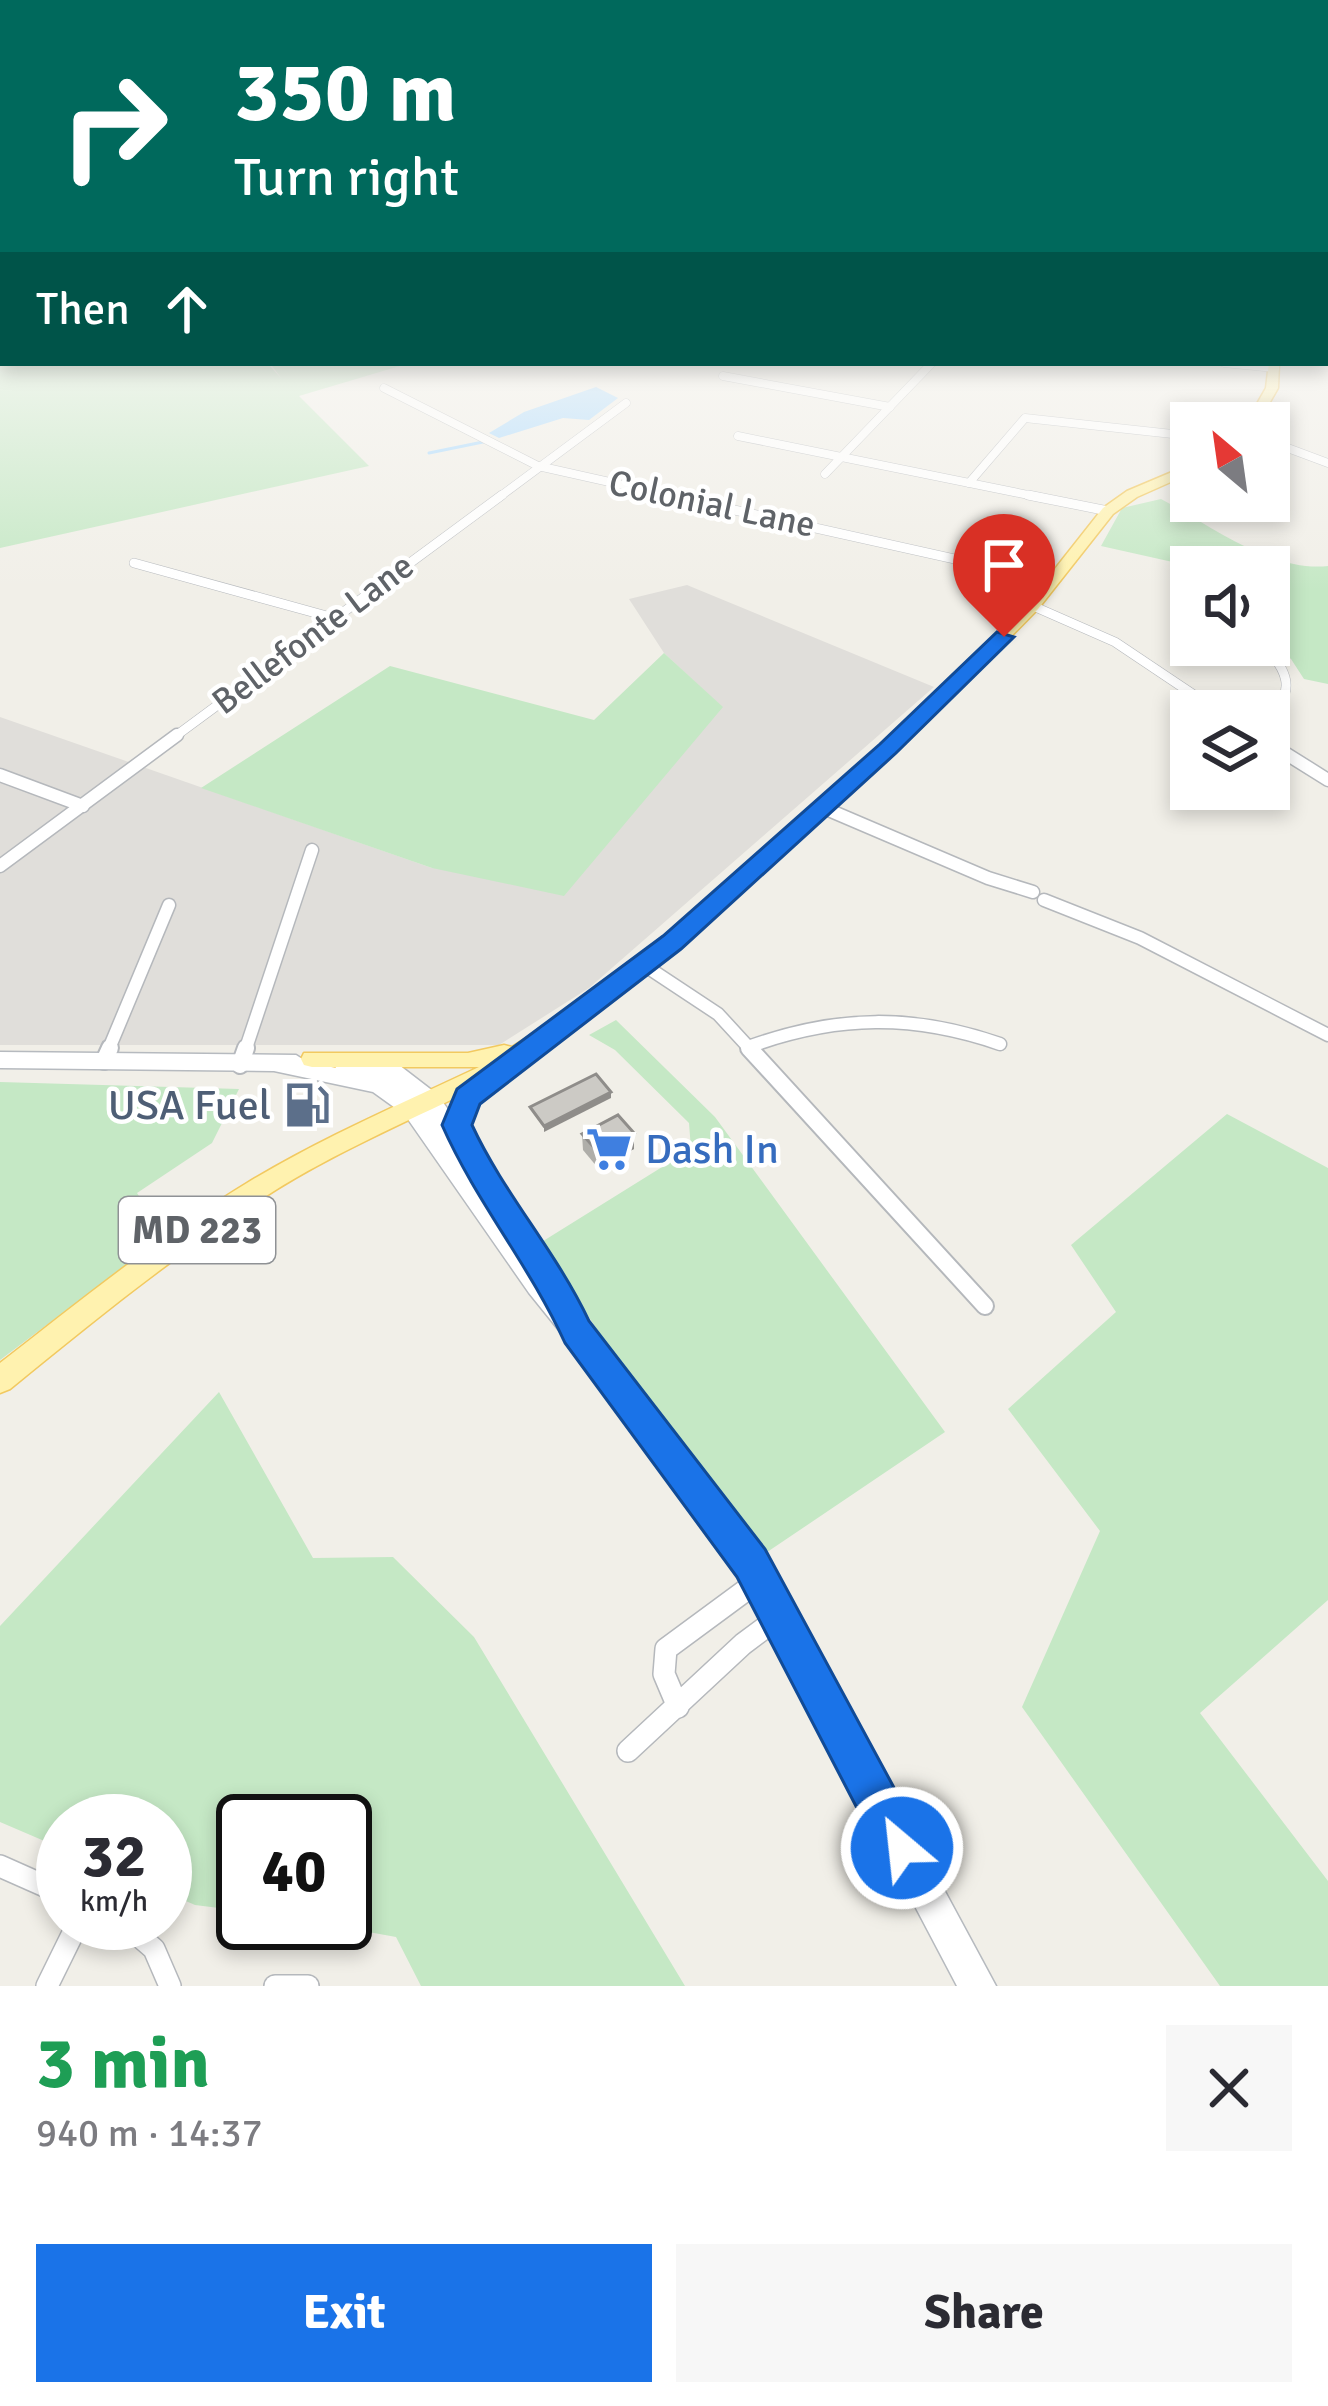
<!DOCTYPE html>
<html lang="en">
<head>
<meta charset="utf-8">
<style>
	:root { --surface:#fff; --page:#f7f7f7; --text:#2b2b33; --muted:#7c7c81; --accent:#1a73e8 }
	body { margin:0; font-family:Signika,sans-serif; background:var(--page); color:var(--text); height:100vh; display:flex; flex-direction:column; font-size:45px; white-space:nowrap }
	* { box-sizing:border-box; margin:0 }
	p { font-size:39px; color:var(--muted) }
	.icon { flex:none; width:66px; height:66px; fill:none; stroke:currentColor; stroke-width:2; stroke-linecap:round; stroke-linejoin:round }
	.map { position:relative; height:1986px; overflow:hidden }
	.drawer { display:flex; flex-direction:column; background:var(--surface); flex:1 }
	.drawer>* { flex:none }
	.hud { position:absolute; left:0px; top:0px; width:1329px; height:366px; box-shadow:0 6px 18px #0003; background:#00695c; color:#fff; overflow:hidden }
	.needle { width:78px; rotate:331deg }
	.tools { position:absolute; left:1170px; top:402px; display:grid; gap:24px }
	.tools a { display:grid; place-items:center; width:120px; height:120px; border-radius:0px; background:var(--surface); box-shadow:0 6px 18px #0003; font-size:60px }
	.speed { position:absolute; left:36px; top:1794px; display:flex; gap:24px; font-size:60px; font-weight:700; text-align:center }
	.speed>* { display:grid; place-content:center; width:156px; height:156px; border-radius:50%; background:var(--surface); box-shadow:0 6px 18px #0003; line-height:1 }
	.speed small { font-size:30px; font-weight:400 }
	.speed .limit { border:6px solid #111; border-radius:18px; background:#fff; color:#111 }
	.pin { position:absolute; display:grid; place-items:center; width:102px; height:102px; color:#fff; margin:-123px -51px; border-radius:50% 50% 50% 0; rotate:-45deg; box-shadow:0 0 12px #0007 }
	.pin .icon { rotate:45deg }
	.me { position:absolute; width:132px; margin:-66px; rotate:332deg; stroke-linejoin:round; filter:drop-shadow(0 0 9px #0008) }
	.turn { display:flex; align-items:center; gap:42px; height:252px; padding:0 36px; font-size:54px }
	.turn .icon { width:156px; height:156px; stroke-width:2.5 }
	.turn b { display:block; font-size:84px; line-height:102px }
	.then { display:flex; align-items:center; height:114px; padding:0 36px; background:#0003; gap:24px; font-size:45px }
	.round { display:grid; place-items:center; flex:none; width:126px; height:126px; border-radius:0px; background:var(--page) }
	.summary { display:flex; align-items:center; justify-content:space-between; height:204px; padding:0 36px }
	h1 { font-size:72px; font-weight:800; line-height:90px; color:#1e9e55 }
	.primary-button { display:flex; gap:24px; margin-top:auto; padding:24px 36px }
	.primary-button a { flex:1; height:138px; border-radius:0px; background:var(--accent); color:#fff; font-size:48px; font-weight:800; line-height:138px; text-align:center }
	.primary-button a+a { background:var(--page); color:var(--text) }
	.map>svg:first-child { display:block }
	.industrial { fill:#e0deda }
	.green { fill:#c5e8c5 }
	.water { fill:#aadaff }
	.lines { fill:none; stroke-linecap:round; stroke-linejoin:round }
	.stream { stroke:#aadaff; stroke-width:3 }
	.street-far4-casing { stroke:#b5b8bc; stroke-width:9 }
	.street-far3-casing { stroke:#b5b8bc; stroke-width:10 }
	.street-far2-casing { stroke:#b5b8bc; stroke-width:15 }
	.street-far1-casing { stroke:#b5b8bc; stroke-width:20 }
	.street-casing { stroke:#b5b8bc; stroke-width:24 }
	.secondary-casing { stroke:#b6babf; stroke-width:3 }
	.primary-casing { stroke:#f2c960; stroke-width:3 }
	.street-far4 { stroke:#fff; stroke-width:8 }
	.street-far3 { stroke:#fff; stroke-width:9 }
	.street-far2 { stroke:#fff; stroke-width:12 }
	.street-far1 { stroke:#fff; stroke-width:16 }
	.street { stroke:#fff; stroke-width:21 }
	.secondary { fill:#fff; fill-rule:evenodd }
	.primary { fill:#fff2af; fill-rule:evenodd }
	.wall { fill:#afaea9 }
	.shaded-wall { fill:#8f8d8a }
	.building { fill:#cccac5; stroke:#8f8d8a; stroke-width:3 }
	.route { fill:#1a73e8; stroke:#114b97; stroke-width:3 }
	.labels { text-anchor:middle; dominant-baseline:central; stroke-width:9; stroke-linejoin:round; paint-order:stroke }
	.far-street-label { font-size:36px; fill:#5f6368; stroke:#fff }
	.shield { fill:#fff; stroke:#8f9295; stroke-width:3 }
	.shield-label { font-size:39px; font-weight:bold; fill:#5f6368 }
	.service-label { font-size:42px; fill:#4e5e75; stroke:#fff; text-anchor:end }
	.shop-label { font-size:42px; fill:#366cbe; stroke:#fff; text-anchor:start }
</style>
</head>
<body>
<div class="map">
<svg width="1328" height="1986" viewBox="0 0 1328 1986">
	<rect width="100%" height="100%" fill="#f1efe8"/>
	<polygon class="industrial" points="687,585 934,687 589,988 499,1045 0,1045 0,717 432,868 722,707 664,653 629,599"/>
	<g class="green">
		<polygon points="0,312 3,363 267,363 281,378 270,363 410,363 299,396 369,466 0,548"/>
		<path d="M1161 499C1210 525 1270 572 1328 566V684L1304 679 1291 659 1269 641V567H1195L1101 546 1122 508Z"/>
		<polygon points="664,653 723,707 564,896 432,868 201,788 390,666 594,720"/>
		<polygon points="616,1020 715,1117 945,1432 751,1563 540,1243 691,1149 689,1123 615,1050 589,1035"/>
		<polygon points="0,1082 239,1089 212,1143 137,1193 165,1236 0,1360"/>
		<polygon points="1227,1114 1328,1168 1328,1600 1200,1713 1328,1881 1328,1986 1220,1986 1022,1707 1100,1531 1008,1409 1116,1312 1071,1245"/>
		<polygon points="219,1392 313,1558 393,1557 474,1637 685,1986 421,1986 396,1937 319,1923 345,1923 345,1821 243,1821 243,1911 195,1905 165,1892 165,1821 63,1821 63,1849 0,1822 0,1626"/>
	</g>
	<polygon class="water" points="596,387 618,398 589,420 563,418 499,438 489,433 524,412"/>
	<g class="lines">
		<polyline class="stream" points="429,453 483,442"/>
		<g class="street-far4-casing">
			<g id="street-far4">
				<polyline points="1224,363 1275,368"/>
				<polyline points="723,376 890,407"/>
				<polyline points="384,388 538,466 681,498"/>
				<polyline points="738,436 1043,498"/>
				<polyline points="1269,441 1328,463"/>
				<polyline points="825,474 932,363"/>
				<polyline points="969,483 1025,418 1191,436"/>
				<polyline points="498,498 626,403"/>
			</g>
		</g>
		<g class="street-far3-casing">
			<g id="street-far3">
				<polyline points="667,495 1053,581"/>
				<polyline points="1028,495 1108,511"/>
				<polyline points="134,563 334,618"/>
				<polyline points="1033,606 1115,642 1218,711"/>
				<path d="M1264 645C1286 669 1298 691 1269 715"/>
				<polyline points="173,738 502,495"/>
			</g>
		</g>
		<g class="street-far2-casing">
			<g id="street-far2">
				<polyline points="1269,743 1328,780"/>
				<polyline points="0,775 83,806"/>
				<polyline points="824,808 988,878 1033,892"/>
				<polyline points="0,866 177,735"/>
				<polyline points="1044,900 1140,938 1328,1035"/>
				<polyline points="644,965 718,1014 752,1051"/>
				<path d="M751 1046C838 1015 913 1014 1000 1044"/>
				<polyline points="108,1051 169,905"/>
				<polyline points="245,1051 312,850"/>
			</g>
		</g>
		<g class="street-far1-casing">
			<g id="street-far1">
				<polyline points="749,1048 985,1306"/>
				<polyline points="104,1061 110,1048"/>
				<polyline points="240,1065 246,1048"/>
			</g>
		</g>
		<g class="street-casing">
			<g id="street">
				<polyline points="678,1707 664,1674 666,1649 761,1579"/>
				<polyline points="628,1751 743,1644 782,1615"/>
				<polyline points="0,1866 63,1894"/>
				<polyline points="124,1923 154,1949 170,1986"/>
				<polyline points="47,1986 78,1923"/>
				<polyline points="275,1986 308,1986"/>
			</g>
		</g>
		<g class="secondary-casing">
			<polygon id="secondary" points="0,1052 296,1055 307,1062 336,1068 333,1063 336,1057 344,1055 399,1065 438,1095 562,1275 566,1283 560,1292 624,1368 762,1552 996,1986 957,1986 740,1574 604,1386 529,1293 405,1115 373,1092 274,1071 0,1068"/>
		</g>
		<g class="primary-casing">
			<g id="primary">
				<polygon points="1269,363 1279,363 1278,388 1258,423 1246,423 1266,388"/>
				<path d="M1191 464V473L1137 497 1113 514 1038 609 922 727 679 947 601 1009 491 1081 493 1086C488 1094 479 1100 474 1108 463 1129 482 1155 491 1173L487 1180 479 1183 471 1180C456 1152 439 1127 457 1097 391 1129 322 1159 260 1200 172 1257 91 1323 10 1389L0 1393V1363C80 1301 160 1236 247 1183 321 1138 401 1104 479 1067H312L304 1065 301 1059 304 1053H468L504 1045 512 1047 587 999 665 937 910 719 1028 603 1103 508 1127 491Z"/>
			</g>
		</g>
		<use href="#street-far4" class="street-far4"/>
		<use href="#street-far3" class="street-far3"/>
		<use href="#street-far2" class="street-far2"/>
		<use href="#street-far1" class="street-far1"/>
		<use href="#street" class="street"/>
		<use href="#secondary" class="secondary"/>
		<use href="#primary" class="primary"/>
	</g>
	<polygon class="wall" points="582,1134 634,1149 598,1168 583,1150"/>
	<g class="shaded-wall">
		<polygon points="611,1092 611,1098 544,1132 544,1126"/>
		<polygon points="634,1133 634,1149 598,1168 597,1151"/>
	</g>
	<g class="building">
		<polygon points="596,1074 611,1092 544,1126 530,1107"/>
		<polygon points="618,1115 634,1133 597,1151 582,1134"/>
	</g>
	<linearGradient id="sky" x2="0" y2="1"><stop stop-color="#8fc3f1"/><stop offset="0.53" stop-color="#f9f8f5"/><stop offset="1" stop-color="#f9f8f5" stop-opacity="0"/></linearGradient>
	<rect width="1328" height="590" fill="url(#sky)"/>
	<path class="route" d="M997 632 1014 637 896 753 681 949 480 1104 472 1125C504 1194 556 1251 589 1321L765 1549 918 1832 924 1848 918 1864 902 1871 886 1864 737 1577 565 1343C530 1266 476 1202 442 1125L457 1089 663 936 880 744Z"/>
	<defs>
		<g id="fuel-bare" transform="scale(3.6)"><path d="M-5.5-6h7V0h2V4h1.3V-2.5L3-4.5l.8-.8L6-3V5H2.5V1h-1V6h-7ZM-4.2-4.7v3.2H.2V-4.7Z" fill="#5c6f8a" stroke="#fff" stroke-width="2.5" paint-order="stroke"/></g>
		<g id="supermarket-bare" transform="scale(3.6)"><path d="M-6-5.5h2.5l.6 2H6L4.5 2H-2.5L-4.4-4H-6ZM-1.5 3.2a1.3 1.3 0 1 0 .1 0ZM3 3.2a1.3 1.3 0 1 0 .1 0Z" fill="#3f7fe0" stroke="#fff" stroke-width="2.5" paint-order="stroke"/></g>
	</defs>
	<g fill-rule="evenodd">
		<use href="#fuel-bare" x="307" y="1105"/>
		<use href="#supermarket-bare" x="609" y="1149"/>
	</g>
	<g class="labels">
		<g class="far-street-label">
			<text transform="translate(712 504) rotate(12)">Colonial Lane</text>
			<text transform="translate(313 634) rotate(-37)">Bellefonte Lane</text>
		</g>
		<rect class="shield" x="119" y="1197" width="156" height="66" rx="9"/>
		<g class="shield-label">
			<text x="197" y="1230">MD 223</text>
		</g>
		<g class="service-label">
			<text x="271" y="1105">USA Fuel</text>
		</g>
		<g class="shop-label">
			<text x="645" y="1149">Dash In</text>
		</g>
	</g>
</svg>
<div class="tools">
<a><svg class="needle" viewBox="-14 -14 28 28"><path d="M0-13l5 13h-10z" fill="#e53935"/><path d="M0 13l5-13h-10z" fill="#7c7c81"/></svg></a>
<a><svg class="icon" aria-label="sound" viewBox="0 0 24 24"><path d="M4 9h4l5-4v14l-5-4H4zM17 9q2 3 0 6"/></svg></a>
<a><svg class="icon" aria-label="layers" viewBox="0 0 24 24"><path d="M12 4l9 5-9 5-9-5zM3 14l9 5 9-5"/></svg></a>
</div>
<div class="speed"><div>32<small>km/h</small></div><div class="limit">40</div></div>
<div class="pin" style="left:1004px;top:637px;background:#d93025"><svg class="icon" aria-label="arrive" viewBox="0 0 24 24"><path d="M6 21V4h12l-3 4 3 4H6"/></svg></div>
<svg class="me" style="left:902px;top:1848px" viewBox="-20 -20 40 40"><circle r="17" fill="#1a73e8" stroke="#fff" stroke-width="3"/><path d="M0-11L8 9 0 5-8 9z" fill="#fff"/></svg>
<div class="hud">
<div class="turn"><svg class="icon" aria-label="right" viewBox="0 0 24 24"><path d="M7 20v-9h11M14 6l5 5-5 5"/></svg><div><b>350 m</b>Turn right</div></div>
<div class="then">Then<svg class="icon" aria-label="ahead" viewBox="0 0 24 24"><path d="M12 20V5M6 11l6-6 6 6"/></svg></div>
</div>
</div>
<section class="drawer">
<div class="summary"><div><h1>3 min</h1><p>940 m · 14:37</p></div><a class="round"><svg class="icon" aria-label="close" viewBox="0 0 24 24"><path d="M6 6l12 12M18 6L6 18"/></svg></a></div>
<div class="primary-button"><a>Exit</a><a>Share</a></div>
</section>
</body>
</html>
